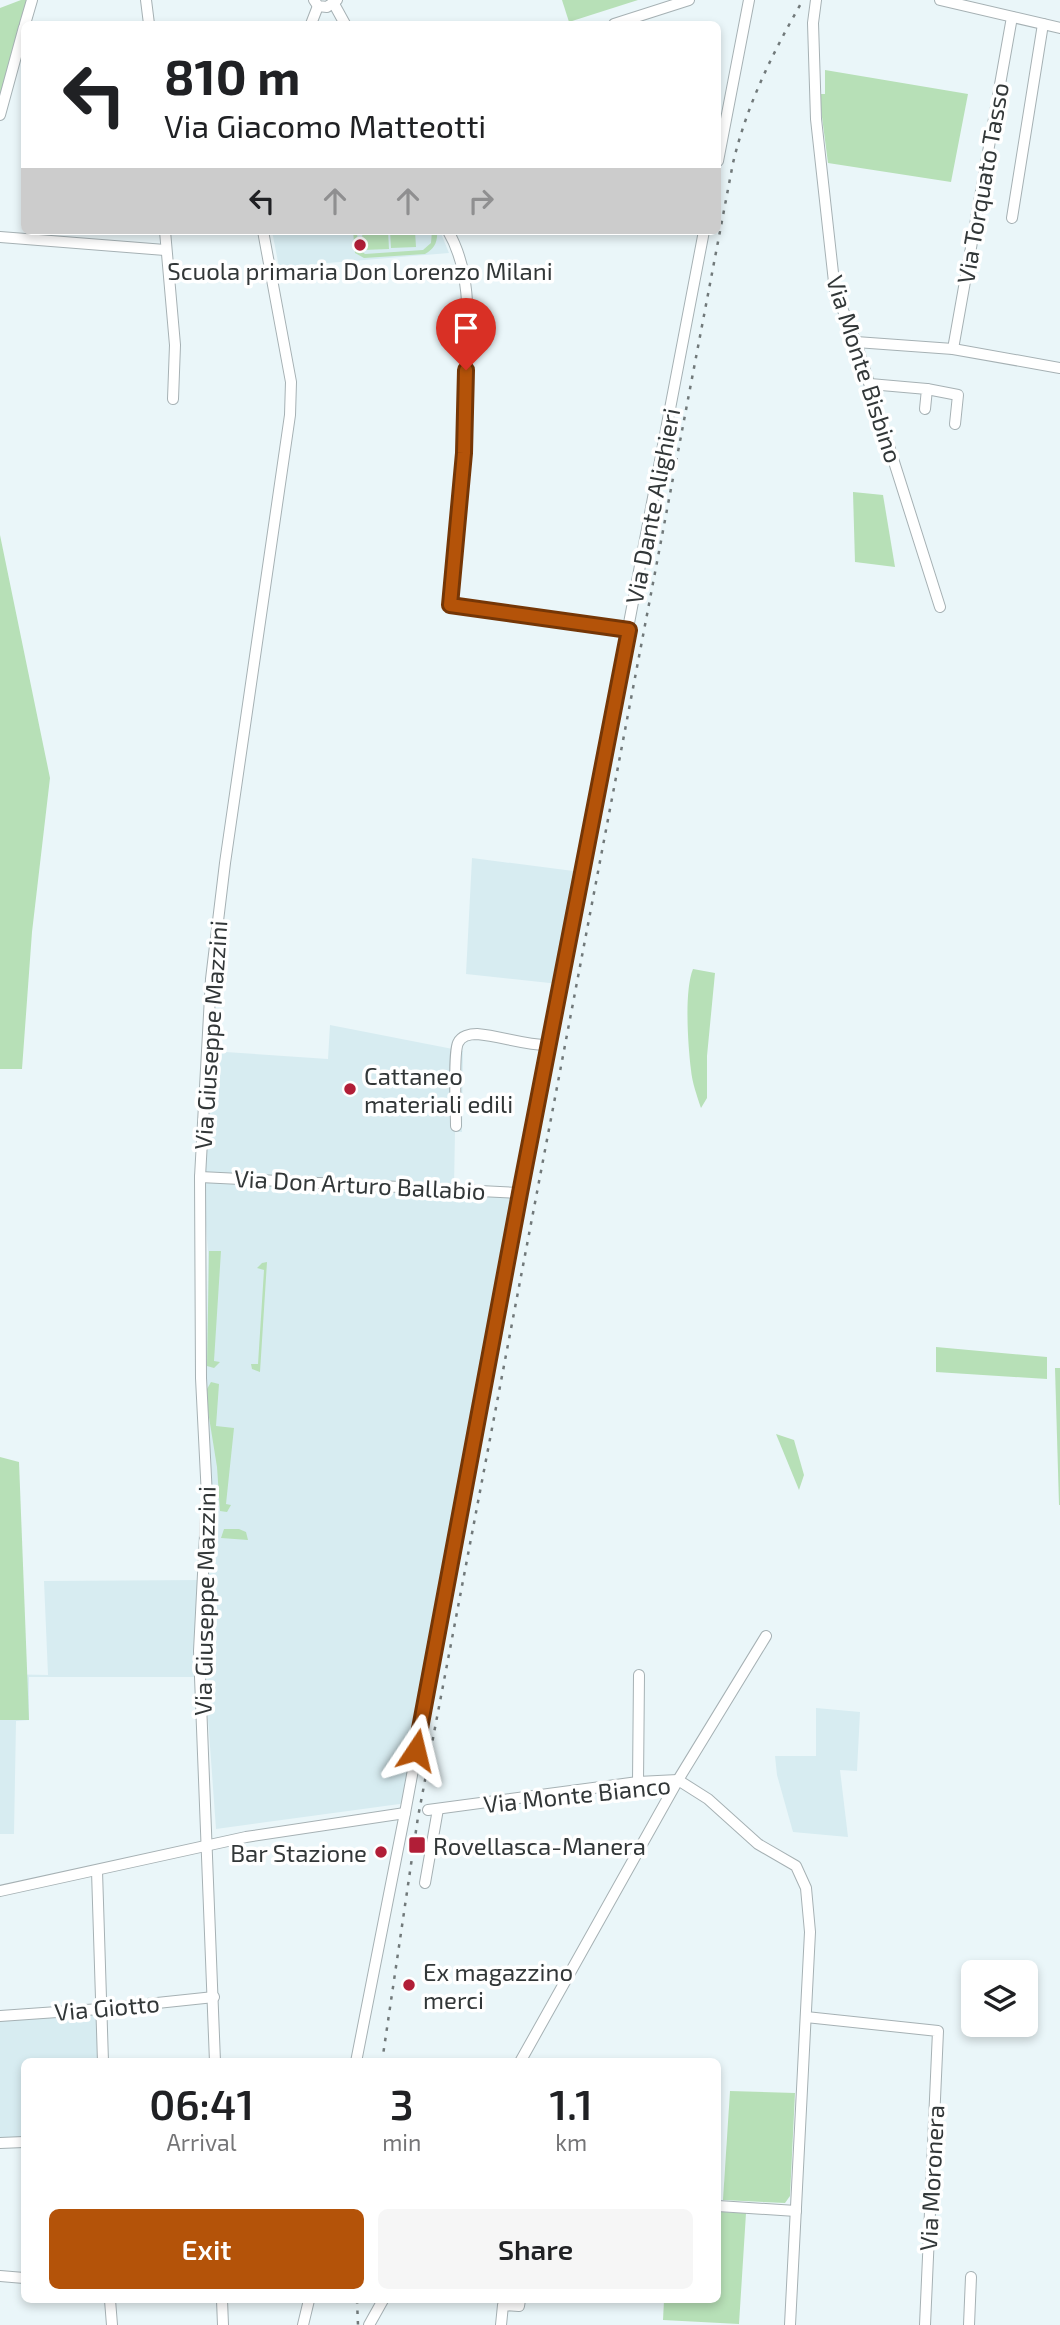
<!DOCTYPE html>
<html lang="en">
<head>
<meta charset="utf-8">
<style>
	:root { --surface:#fff; --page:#f6f6f6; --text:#202124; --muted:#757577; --accent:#b45309 }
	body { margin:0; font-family:"Exo 2",sans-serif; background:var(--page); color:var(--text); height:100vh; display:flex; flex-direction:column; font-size:26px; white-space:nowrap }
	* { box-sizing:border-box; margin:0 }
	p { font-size:23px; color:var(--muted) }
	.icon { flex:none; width:38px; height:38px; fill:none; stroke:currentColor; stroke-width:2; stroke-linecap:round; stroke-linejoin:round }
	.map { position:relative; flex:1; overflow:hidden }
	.drawer { position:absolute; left:21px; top:2058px; width:700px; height:245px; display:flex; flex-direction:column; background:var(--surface); border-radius:10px; box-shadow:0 4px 10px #0003 }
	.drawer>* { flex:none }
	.guide { position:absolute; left:21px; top:21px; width:700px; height:214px; border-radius:10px; box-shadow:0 4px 10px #0003; background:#fff; color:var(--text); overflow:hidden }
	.tools { position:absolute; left:961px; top:1960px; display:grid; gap:14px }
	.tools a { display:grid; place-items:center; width:77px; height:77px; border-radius:10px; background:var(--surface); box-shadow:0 4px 10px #0003; font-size:35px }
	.pin { position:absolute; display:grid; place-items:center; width:60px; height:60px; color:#fff; margin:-72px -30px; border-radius:50% 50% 50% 0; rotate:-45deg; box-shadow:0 0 7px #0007 }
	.pin .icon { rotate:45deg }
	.me { position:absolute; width:77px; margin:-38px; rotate:10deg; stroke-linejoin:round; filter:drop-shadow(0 0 5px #0008) }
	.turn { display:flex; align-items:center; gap:24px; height:147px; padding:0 28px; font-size:32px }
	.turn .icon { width:91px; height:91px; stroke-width:2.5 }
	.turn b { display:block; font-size:49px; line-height:60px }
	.lanes { display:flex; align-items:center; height:66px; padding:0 28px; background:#0003; justify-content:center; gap:35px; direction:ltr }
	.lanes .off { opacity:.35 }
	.eta { display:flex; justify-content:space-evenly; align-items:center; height:119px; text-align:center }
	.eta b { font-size:42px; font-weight:600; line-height:49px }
	.primary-button { display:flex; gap:14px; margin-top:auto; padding:14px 28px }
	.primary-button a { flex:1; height:80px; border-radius:10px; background:var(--accent); color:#fff; font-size:28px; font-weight:600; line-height:80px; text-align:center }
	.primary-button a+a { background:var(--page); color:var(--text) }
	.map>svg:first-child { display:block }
	.built { fill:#d7ecf1 }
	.green { fill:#b7e0b7 }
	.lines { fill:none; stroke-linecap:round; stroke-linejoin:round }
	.minor-casing { stroke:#a6b1b4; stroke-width:12 }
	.minor { stroke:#fff; stroke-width:10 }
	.rail { stroke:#71797a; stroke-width:2.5; stroke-dasharray:3.5 7; stroke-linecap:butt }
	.route-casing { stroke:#753606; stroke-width:18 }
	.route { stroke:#b45309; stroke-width:12 }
	.poi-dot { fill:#b11e37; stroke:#fff; stroke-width:2.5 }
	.labels { text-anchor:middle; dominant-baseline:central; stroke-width:7; stroke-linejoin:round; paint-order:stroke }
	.street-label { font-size:24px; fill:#323738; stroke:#fff }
	.poi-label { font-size:24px; fill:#323738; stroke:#fff; text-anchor:start }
</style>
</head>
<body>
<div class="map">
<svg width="1060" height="2325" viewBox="0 0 1060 2325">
	<rect width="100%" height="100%" fill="#eaf6f9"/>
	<g class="built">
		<polygon points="272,231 440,231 449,253 279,267"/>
		<polygon points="472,858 581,872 559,984 466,974"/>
		<polygon points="330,1025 463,1051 462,1132 455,1132 454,1186 518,1191 407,1803 216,1829 205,1677 29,1677 29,1720 16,1721 14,1834 0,1834 0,1674 48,1675 44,1581 204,1580 208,1253 202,1169 210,1051 328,1059"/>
		<polygon points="816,1708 860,1712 857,1771 840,1770 848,1837 793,1832 777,1775 775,1756 816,1756"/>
		<polygon points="100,2009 101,2061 24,2062 24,2140 0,2141 0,2016"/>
	</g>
	<g class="green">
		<polygon points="21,0 28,0 0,103 0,8"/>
		<polygon points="562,0 638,0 569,22"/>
		<polygon points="825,70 968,94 951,182 828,163 819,94 825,94"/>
		<path d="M353 231H357L358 248 365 254 423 250 431 243 432 231H437C438 242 434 249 425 254L364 258 355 253Z"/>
		<polygon points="362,231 388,231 389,249 363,250"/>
		<polygon points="390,231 415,231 416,247 391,248"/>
		<polygon points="853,492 883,495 895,567 855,562"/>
		<polygon points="0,535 50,778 32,932 22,1069 0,1069"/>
		<path d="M693 969 715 973 707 1056V1098L701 1108C697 1096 692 1082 691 1070 688 1045 684 991 693 969Z"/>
		<polygon points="209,1251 221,1251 214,1361 220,1362 214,1368 207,1366"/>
		<polygon points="267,1262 260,1372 252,1369 251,1364 258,1364 264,1270 257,1268 262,1263"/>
		<polygon points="936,1347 1047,1357 1047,1379 936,1372"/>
		<polygon points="1055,1368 1060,1368 1060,1505 1059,1505"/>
		<polygon points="211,1382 219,1384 216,1426 234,1428 226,1504 231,1505 227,1512 220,1511 217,1467 208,1411 207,1389"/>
		<polygon points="776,1434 794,1440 804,1475 799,1490"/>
		<polygon points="0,1457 19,1462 29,1720 0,1720"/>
		<polygon points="239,1529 246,1532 248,1540 221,1538 224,1529"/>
		<polygon points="730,2091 795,2093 790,2196 785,2203 723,2200"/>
		<polygon points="721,2212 746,2213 739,2324 663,2320 664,2300 718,2300 718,2215"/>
	</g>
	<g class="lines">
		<g class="minor-casing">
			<g id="minor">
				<polyline points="146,0 149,24"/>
				<polyline points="314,0 318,6 327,7 337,0"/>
				<polyline points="816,0 813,23 816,119 835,291 856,342 940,607"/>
				<polyline points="940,0 1060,28"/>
				<polyline points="334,4 345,24"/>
				<polyline points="25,24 32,0"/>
				<polyline points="311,24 318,6"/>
				<polyline points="614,24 689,0"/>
				<polyline points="0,115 24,27"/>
				<polyline points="718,161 749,0"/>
				<polyline points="1012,218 1043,24"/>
				<polyline points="165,231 175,345 173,399"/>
				<path d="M448 231C474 276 467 330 466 379 464 455 457 530 450 605L629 630"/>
				<polyline points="0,237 165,250"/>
				<polyline points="856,342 953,349 1060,368"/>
				<polyline points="953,349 1012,17"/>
				<polyline points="870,384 927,389 925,409"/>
				<polyline points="927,389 958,395 955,424"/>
				<path d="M456 1126C456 1110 453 1054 458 1043 461 1036 470 1034 477 1034 501 1036 524 1045 548 1045"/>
				<polyline points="200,1177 520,1193"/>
				<polyline points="638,1782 639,1675"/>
				<polyline points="428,1810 638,1782 678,1780 708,1799 758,1844 796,1866 806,1888 810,1932 790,2325"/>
				<polyline points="97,1871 103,2062"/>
				<polyline points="425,1883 438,1809"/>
				<polyline points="0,1891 246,1837 405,1813"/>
				<polyline points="0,2016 100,2009 214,1997"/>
				<polyline points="806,2017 938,2031 925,2325"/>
				<polyline points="215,2062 199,1651 207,1497 201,1378 200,1177 211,979 225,863 290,415 291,382 263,231"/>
				<polyline points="356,2062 405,1813 520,1193 704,231"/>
				<polyline points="520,2062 678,1780 766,1636"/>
				<polyline points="0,2143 24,2142"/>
				<polyline points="718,2206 796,2211"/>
				<polyline points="0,2276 24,2278"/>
				<polyline points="110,2300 112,2325"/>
				<polyline points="222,2300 223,2325"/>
				<polyline points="303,2325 309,2300"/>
				<polyline points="369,2325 383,2300"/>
				<polyline points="501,2325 503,2305 519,2306 520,2300"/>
				<polyline points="969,2325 971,2277"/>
			</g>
		</g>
		<use href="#minor" class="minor"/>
		<g class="rail">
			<path d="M382 2062 418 1817 733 163C747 104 773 52 803 0"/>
			<polyline points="357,2300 358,2325"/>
		</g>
	</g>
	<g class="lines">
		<g class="route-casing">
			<polyline id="route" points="416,1750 520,1193 629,630 450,605 464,453 466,370"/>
		</g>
		<use href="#route" class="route"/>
	</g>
	<g class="poi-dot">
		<circle cx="360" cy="245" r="7"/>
		<circle cx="350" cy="1089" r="7"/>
		<rect x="408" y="1836" width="18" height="18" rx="3.5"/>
		<circle cx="381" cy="1852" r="7"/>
		<circle cx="409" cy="1985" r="7"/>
	</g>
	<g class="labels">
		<g class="street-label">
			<text transform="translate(982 183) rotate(-80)">Via Torquato Tasso</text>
			<text transform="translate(865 369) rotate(72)">Via Monte Bisbino</text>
			<text transform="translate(652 506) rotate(-79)">Via Dante Alighieri</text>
			<text transform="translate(210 1035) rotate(-86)">Via Giuseppe Mazzini</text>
			<text transform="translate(360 1184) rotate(3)">Via Don Arturo Ballabio</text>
			<text transform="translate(204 1601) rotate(-89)">Via Giuseppe Mazzini</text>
			<text transform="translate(577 1794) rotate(-6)">Via Monte Bianco</text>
			<text transform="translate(107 2007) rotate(-5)">Via Giotto</text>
			<text transform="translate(931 2178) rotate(-87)">Via Moronera</text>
		</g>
		<g class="poi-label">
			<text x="360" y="270" text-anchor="middle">Scuola primaria Don Lorenzo Milani</text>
			<text x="364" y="1075">Cattaneo<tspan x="364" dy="28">materiali edili</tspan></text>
			<text x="433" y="1845">Rovellasca-Manera</text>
			<text x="367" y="1852" text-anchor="end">Bar Stazione</text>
			<text x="423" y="1971">Ex magazzino<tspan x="423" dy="28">merci</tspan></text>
		</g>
	</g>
</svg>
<div class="tools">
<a><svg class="icon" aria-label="layers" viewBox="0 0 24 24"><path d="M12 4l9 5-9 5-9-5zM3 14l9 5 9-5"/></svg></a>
</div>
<div class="pin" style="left:466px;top:370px;background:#d93025"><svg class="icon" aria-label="arrive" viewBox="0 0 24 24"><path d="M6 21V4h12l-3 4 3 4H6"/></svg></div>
<svg class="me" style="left:416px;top:1750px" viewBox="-20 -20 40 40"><path d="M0-17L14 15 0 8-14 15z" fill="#b45309" stroke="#fff" stroke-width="4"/></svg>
<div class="guide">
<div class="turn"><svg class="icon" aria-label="left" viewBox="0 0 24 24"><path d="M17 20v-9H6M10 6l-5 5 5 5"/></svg><div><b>810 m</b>Via Giacomo Matteotti</div></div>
<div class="lanes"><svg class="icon" aria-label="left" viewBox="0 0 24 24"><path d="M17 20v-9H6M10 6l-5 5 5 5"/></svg><svg class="icon off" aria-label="ahead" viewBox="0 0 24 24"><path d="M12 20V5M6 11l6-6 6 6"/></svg><svg class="icon off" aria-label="ahead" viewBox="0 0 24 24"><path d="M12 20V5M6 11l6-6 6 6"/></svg><svg class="icon off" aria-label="right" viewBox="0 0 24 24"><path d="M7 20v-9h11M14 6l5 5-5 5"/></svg></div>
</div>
<section class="drawer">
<div class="eta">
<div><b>06:41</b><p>Arrival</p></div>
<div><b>3</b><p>min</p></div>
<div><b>1.1</b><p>km</p></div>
</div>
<div class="primary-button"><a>Exit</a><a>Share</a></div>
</section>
</div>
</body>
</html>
